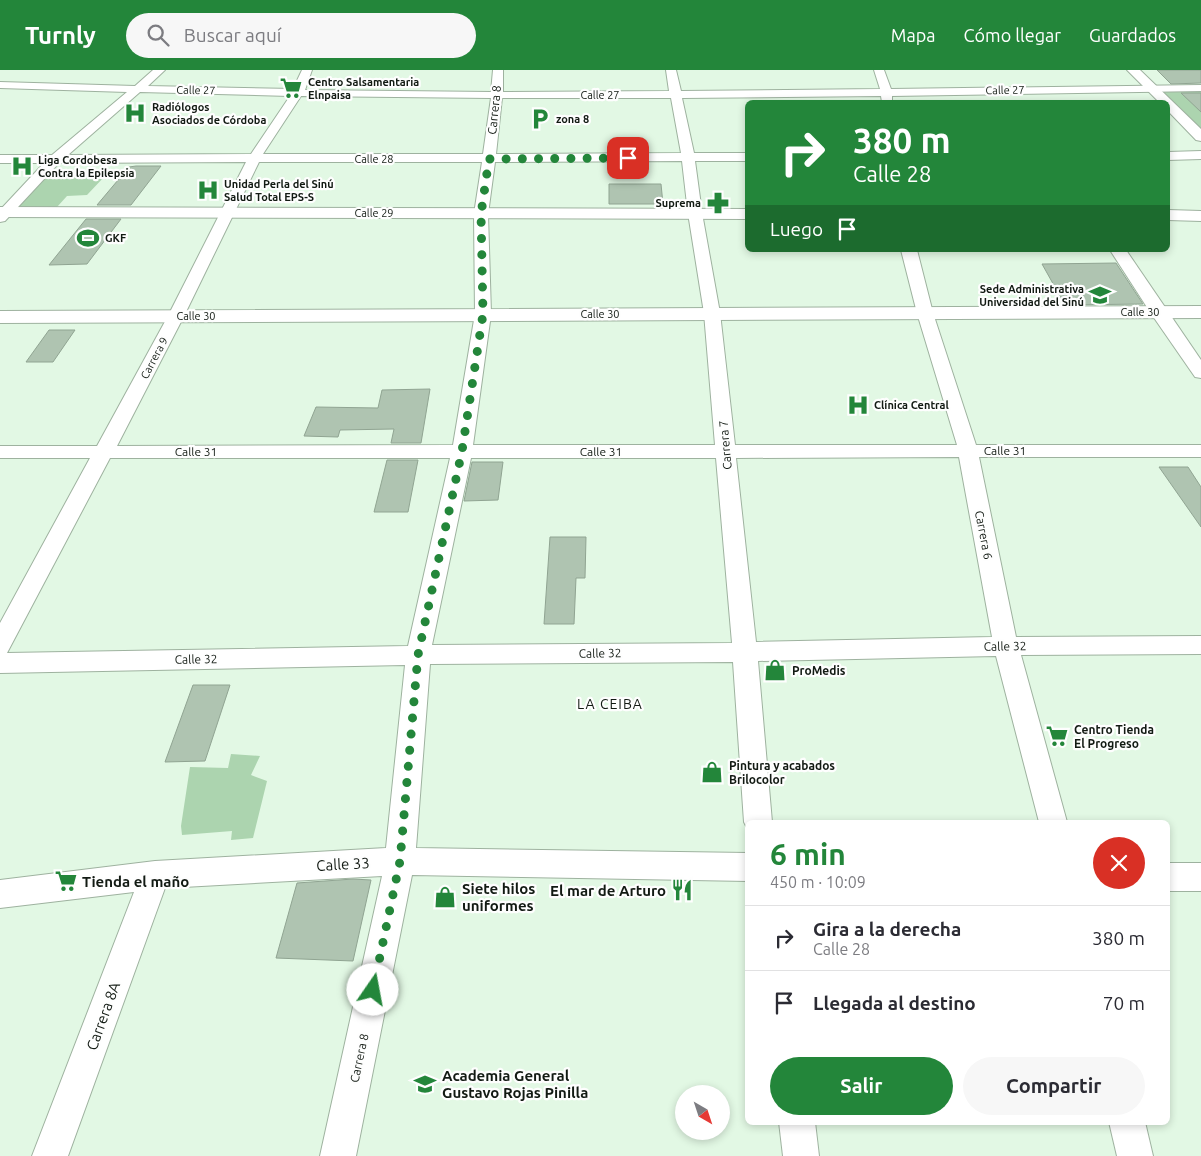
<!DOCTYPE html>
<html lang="es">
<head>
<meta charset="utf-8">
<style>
	:root { --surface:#fff; --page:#f7f7f7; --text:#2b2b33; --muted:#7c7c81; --line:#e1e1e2; --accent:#23863a }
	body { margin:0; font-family:Ubuntu,sans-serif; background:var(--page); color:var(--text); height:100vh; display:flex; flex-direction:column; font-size:19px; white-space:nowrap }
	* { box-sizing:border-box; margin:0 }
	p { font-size:16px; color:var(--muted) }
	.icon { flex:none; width:28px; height:28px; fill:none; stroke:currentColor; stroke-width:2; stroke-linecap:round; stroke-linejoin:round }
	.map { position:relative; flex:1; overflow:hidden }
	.sheet { position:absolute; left:745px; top:750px; width:425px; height:305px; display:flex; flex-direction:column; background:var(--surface); border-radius:8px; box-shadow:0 2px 8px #0003 }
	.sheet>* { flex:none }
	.top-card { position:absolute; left:745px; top:30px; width:425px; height:152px; border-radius:8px; box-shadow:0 2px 8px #0003; background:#23863a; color:#fff; overflow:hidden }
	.needle { width:32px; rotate:141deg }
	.buttons { position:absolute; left:675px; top:1015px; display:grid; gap:10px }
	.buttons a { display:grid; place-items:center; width:55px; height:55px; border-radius:50%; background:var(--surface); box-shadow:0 2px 8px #0003; font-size:25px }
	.pin { position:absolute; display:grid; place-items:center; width:42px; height:42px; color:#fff; margin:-21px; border-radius:10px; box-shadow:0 2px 8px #0006 }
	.me { position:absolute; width:55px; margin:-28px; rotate:12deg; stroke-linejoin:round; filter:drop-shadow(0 0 4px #0008) }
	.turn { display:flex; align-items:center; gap:18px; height:105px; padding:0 25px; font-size:22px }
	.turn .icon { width:65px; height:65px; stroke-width:2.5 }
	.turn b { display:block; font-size:35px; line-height:42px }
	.then { display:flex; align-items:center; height:48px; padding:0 25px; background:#0003; gap:10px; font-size:19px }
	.round { display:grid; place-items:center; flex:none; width:52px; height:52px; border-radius:26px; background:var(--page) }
	.summary { display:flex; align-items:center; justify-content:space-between; height:85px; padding:0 25px }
	h1 { font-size:30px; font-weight:700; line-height:38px; color:var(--accent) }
	.cta { display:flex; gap:10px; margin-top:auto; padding:10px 25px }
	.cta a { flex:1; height:58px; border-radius:30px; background:var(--accent); color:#fff; font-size:20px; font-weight:700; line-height:58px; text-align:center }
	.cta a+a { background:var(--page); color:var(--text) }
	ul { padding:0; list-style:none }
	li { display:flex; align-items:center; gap:15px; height:65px; padding:0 25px; border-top:1px solid var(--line) }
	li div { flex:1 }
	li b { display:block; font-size:19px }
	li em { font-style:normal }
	header { display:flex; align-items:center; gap:30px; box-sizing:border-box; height:70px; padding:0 25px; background:var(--accent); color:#fff }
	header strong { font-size:24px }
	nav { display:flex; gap:28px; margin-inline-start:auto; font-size:18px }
	.search { width:350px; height:45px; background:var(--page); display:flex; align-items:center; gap:12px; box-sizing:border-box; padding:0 18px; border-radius:28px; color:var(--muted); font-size:19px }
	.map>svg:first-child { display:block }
	.green { fill:#acd4af }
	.building { fill:#afc4b1; stroke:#90a492 }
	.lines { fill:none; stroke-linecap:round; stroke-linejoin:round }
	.street-casing { stroke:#9eb29f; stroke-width:2 }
	.secondary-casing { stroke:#9eb29f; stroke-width:2 }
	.street { fill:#fff; fill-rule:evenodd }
	.secondary { fill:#fff; fill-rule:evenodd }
	.route { stroke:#23863a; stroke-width:9; stroke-dasharray:0 16.2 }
	.labels { text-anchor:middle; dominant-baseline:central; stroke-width:4.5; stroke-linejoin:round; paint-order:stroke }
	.far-poi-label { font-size:11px; font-weight:bold; fill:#121a13; stroke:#fefefe; text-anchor:start }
	.far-street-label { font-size:11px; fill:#121a13; stroke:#fefefe }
	.street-label { font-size:12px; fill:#121a13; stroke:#fefefe }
	.poi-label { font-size:12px; font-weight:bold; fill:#121a13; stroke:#fefefe; text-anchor:start }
	.neighbourhood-label { font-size:14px; letter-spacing:1px; fill:#121a13; stroke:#fefefe }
	.near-street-label { font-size:15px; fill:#121a13; stroke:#fefefe }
	.near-poi-label { font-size:15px; font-weight:bold; fill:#121a13; stroke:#fefefe; text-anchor:start }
</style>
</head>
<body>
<header>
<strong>Turnly</strong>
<div class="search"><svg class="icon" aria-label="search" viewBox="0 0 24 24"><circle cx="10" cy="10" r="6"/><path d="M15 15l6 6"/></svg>Buscar aquí</div>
<nav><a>Mapa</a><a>Cómo llegar</a><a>Guardados</a></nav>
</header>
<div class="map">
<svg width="1201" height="1086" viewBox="0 0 1201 1086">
	<rect width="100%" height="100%" fill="#e2f8e4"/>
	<g class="green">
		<polygon points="1157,20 1201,20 1201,62"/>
		<polygon points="46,107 104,107 87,125 67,126 57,137 17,137"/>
		<polygon points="231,684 260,686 251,705 267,711 253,768 231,770 232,761 182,765 181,756 190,697 228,698"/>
	</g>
	<g class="building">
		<polygon points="1157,0 1201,0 1201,13 1171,14"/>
		<polygon points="1181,23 1201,23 1201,42"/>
		<polygon points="136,96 161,96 131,135 97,135 129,97"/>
		<polygon points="609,114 661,114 663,134 609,134"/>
		<polygon points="86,149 121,149 87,194 49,195"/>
		<polygon points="1116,193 1143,234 1065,235 1042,194"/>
		<polygon points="49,260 75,260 53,292 26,292"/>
		<polygon points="430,319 421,373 391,373 394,359 340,360 338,367 304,366 316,337 378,338 382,320"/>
		<polygon points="387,390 418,390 408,442 374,442"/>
		<polygon points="472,392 503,392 498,430 464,431"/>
		<polygon points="1159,397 1188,397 1201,417 1201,457"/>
		<polygon points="550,467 586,467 585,508 576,508 574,554 544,554"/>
		<polygon points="193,615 230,615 205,691 165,692"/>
		<polygon points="353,809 371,810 353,891 276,888 297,813"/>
	</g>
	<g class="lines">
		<g class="street-casing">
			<g id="street">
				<path d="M153 0H165L148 16 293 19 302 0H312L305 20 491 22 493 0H503V22L669 21 666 0H676L681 21 880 19 874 0H884L891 19 1201 15V21L892 26V32H882L881 26 682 28 694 83H748V91H695L702 143 720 243 735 375H957L917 243 901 180H917L933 243 976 375H1201V387H979L1016 567 1201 566V584L1021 585 1067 752H1039L996 586 758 591 772 752H748V760L744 752 733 592 430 594 416 778 748 783V811L412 805 356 1086H320L382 806 165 818 68 1086H32L134 822 0 838V810L155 791 386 778 405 595 0 603V553L90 388H0V376H97L168 246 246 92 59 93 5 151 0 152V140L44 93H0V85H52L127 22 0 18V12L135 16ZM140 22 290 26 251 84 68 85ZM301 26 491 28 483 84H263ZM502 28H671L681 83 496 84ZM682 91 688 143 704 243 715 375H473L491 244 488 144 495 92ZM259 92H482L474 144 475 244 453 375 117 376 184 246ZM959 387 992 567 756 572 736 388ZM110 388H450L408 576 7 583ZM471 388H716L732 573 432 575Z"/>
				<polygon points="1201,81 1201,89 1168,90 1168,82"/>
				<polygon points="1110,180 1126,180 1201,290 1201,308 1195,307 1150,242"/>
				<rect x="1168" y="793" width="33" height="28"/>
				<polygon points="779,1052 815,1052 819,1086 783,1086"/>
				<polygon points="1109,1052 1145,1052 1153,1086 1117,1086"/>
			</g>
		</g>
		<g class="secondary-casing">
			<g id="secondary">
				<polygon points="1127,0 1140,0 1201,59 1201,71 1196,70 1168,41 1168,32 1159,32"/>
				<polygon points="0,137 748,139 748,149 0,147"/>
				<polygon points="1168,140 1201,141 1201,151 1168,150"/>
				<polygon points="1201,236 1201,248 0,253 0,241"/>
			</g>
		</g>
		<use href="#street" class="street"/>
		<use href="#secondary" class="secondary"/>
	</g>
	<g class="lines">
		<polyline class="route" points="373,920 400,791 418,585 462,381 483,244 481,144 489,89 628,88"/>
	</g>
	<defs>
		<g id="supermarket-bare" transform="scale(1.725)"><path d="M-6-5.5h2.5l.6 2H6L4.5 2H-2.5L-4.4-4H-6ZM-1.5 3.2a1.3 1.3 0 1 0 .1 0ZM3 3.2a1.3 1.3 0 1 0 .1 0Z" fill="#23863a" stroke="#fefefe" stroke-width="2.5" paint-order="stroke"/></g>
		<g id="hospital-bare" transform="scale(1.725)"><path d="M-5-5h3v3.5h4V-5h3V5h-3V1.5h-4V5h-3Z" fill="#23863a" stroke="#fefefe" stroke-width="2.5" paint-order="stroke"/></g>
		<g id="parking-bare" transform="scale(1.725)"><path d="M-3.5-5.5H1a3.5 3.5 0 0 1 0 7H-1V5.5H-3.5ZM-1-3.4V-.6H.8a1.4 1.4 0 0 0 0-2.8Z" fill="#23863a" stroke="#fefefe" stroke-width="2.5" paint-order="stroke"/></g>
		<g id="pharmacy-bare" transform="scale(1.725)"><path d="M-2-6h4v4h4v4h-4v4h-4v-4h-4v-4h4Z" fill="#23863a" stroke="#fefefe" stroke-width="2.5" paint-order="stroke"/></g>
		<g id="stadium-bare" transform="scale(1.725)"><path d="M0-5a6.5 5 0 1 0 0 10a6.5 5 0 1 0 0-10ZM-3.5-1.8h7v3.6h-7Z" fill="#23863a" stroke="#fefefe" stroke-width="2.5" paint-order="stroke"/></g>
		<g id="university-bare" transform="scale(1.725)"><path d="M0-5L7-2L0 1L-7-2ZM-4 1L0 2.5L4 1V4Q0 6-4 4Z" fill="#23863a" stroke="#fefefe" stroke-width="2.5" paint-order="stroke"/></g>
		<g id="shop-bare" transform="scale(1.725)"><path d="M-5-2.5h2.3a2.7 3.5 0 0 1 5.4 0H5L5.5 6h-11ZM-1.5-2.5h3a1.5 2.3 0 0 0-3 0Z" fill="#23863a" stroke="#fefefe" stroke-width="2.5" paint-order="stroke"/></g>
		<g id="restaurant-bare" transform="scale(1.725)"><path d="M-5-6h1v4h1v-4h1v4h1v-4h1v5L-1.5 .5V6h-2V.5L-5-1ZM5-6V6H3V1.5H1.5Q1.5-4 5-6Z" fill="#23863a" stroke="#fefefe" stroke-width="2.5" paint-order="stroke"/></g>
		<g id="school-bare" transform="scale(1.725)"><path d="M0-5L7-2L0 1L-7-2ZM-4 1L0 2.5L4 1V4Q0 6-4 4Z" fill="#23863a" stroke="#fefefe" stroke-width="2.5" paint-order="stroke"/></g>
	</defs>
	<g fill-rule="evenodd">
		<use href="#supermarket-bare" x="291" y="18"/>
		<use href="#hospital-bare" x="135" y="43"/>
		<use href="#parking-bare" x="540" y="49"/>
		<use href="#hospital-bare" x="22" y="96"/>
		<use href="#hospital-bare" x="208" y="120"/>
		<use href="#pharmacy-bare" x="718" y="133"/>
		<use href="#stadium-bare" x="88" y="168"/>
		<use href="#university-bare" x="1100" y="225"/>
		<use href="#hospital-bare" x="858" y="335"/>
		<use href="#shop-bare" x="775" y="600"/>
		<use href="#supermarket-bare" x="1057" y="666"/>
		<use href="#shop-bare" x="712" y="702"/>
		<use href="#supermarket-bare" x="66" y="811"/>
		<use href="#restaurant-bare" x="682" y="820"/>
		<use href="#shop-bare" x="445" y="827"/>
		<use href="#school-bare" x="425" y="1014"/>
	</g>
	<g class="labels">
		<g class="far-poi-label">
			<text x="308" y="12">Centro Salsamentaria<tspan x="308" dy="13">Elnpaisa</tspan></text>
			<text x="152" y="37">Radiólogos<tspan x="152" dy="13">Asociados de Córdoba</tspan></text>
			<text x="556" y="49">zona 8</text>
			<text x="38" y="90">Liga Cordobesa<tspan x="38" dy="13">Contra la Epilepsia</tspan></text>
			<text x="224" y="114">Unidad Perla del Sinú<tspan x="224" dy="13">Salud Total EPS-S</tspan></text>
			<text x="701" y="133" text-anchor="end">Suprema</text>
			<text x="105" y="168">GKF</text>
			<text x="1084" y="219" text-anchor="end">Sede Administrativa<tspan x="1084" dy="13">Universidad del Sinú</tspan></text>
			<text x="874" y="335">Clínica Central</text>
		</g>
		<g class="far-street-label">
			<text transform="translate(196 20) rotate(1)">Calle 27</text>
			<text transform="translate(1005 20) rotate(-1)">Calle 27</text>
			<text x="600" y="25">Calle 27</text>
			<text x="374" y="89">Calle 28</text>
			<text x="374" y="143">Calle 29</text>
			<text x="1140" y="242">Calle 30</text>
			<text x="600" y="244">Calle 30</text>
			<text x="196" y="246">Calle 30</text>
			<text transform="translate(154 288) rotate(-62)">Carrera 9</text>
		</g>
		<g class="street-label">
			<text transform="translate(494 40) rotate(-84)">Carrera 8</text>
			<text transform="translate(725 375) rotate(-95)">Carrera 7</text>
			<text x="1005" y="380">Calle 31</text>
			<text x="196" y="381">Calle 31</text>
			<text x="601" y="381">Calle 31</text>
			<text transform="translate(984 465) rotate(79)">Carrera 6</text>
			<text transform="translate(1005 576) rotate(-1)">Calle 32</text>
			<text transform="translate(600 583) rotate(-1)">Calle 32</text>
			<text transform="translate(196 589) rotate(-1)">Calle 32</text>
			<text transform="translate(359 988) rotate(-78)">Carrera 8</text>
		</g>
		<g class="poi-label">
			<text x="792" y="600">ProMedis</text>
			<text x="1074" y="659">Centro Tienda<tspan x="1074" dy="14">El Progreso</tspan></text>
			<text x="729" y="695">Pintura y acabados<tspan x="729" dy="14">Brilocolor</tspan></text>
		</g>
		<g class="neighbourhood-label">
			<text x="610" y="634">LA CEIBA</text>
		</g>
		<g class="near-street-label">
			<text transform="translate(343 794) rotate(-3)">Calle 33</text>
			<text transform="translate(103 946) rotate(-70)">Carrera 8A</text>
		</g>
		<g class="near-poi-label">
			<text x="82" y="811">Tienda el maño</text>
			<text x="462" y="818">Siete hilos<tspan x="462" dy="17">uniformes</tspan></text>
			<text x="666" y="820" text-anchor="end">El mar de Arturo</text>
			<text x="442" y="1005">Academia General<tspan x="442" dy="17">Gustavo Rojas Pinilla</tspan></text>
		</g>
	</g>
</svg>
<div class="buttons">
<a><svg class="needle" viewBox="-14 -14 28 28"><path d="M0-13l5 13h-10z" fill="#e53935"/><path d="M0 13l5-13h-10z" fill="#7c7c81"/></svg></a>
</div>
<div class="pin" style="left:628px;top:88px;background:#d93025"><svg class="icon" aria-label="arrive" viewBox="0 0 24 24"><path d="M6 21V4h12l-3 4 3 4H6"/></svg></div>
<svg class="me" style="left:373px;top:920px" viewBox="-20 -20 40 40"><circle r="19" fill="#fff"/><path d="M0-13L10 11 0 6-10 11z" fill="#23863a"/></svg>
<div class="top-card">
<div class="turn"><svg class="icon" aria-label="right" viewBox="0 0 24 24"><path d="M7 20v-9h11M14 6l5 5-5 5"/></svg><div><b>380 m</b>Calle 28</div></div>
<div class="then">Luego<svg class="icon" aria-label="arrive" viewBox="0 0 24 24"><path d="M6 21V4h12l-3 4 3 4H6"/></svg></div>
</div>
<section class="sheet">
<div class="summary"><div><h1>6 min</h1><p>450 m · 10:09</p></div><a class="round" style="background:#d93025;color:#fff"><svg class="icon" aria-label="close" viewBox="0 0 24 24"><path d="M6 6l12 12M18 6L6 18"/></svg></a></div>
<ul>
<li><svg class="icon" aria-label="right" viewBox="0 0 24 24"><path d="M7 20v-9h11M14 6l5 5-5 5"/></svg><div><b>Gira a la derecha</b><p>Calle 28</p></div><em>380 m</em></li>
<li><svg class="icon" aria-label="arrive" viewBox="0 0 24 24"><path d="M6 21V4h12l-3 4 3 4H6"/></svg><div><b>Llegada al destino</b></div><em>70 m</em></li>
</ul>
<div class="cta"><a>Salir</a><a>Compartir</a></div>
</section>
</div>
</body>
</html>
